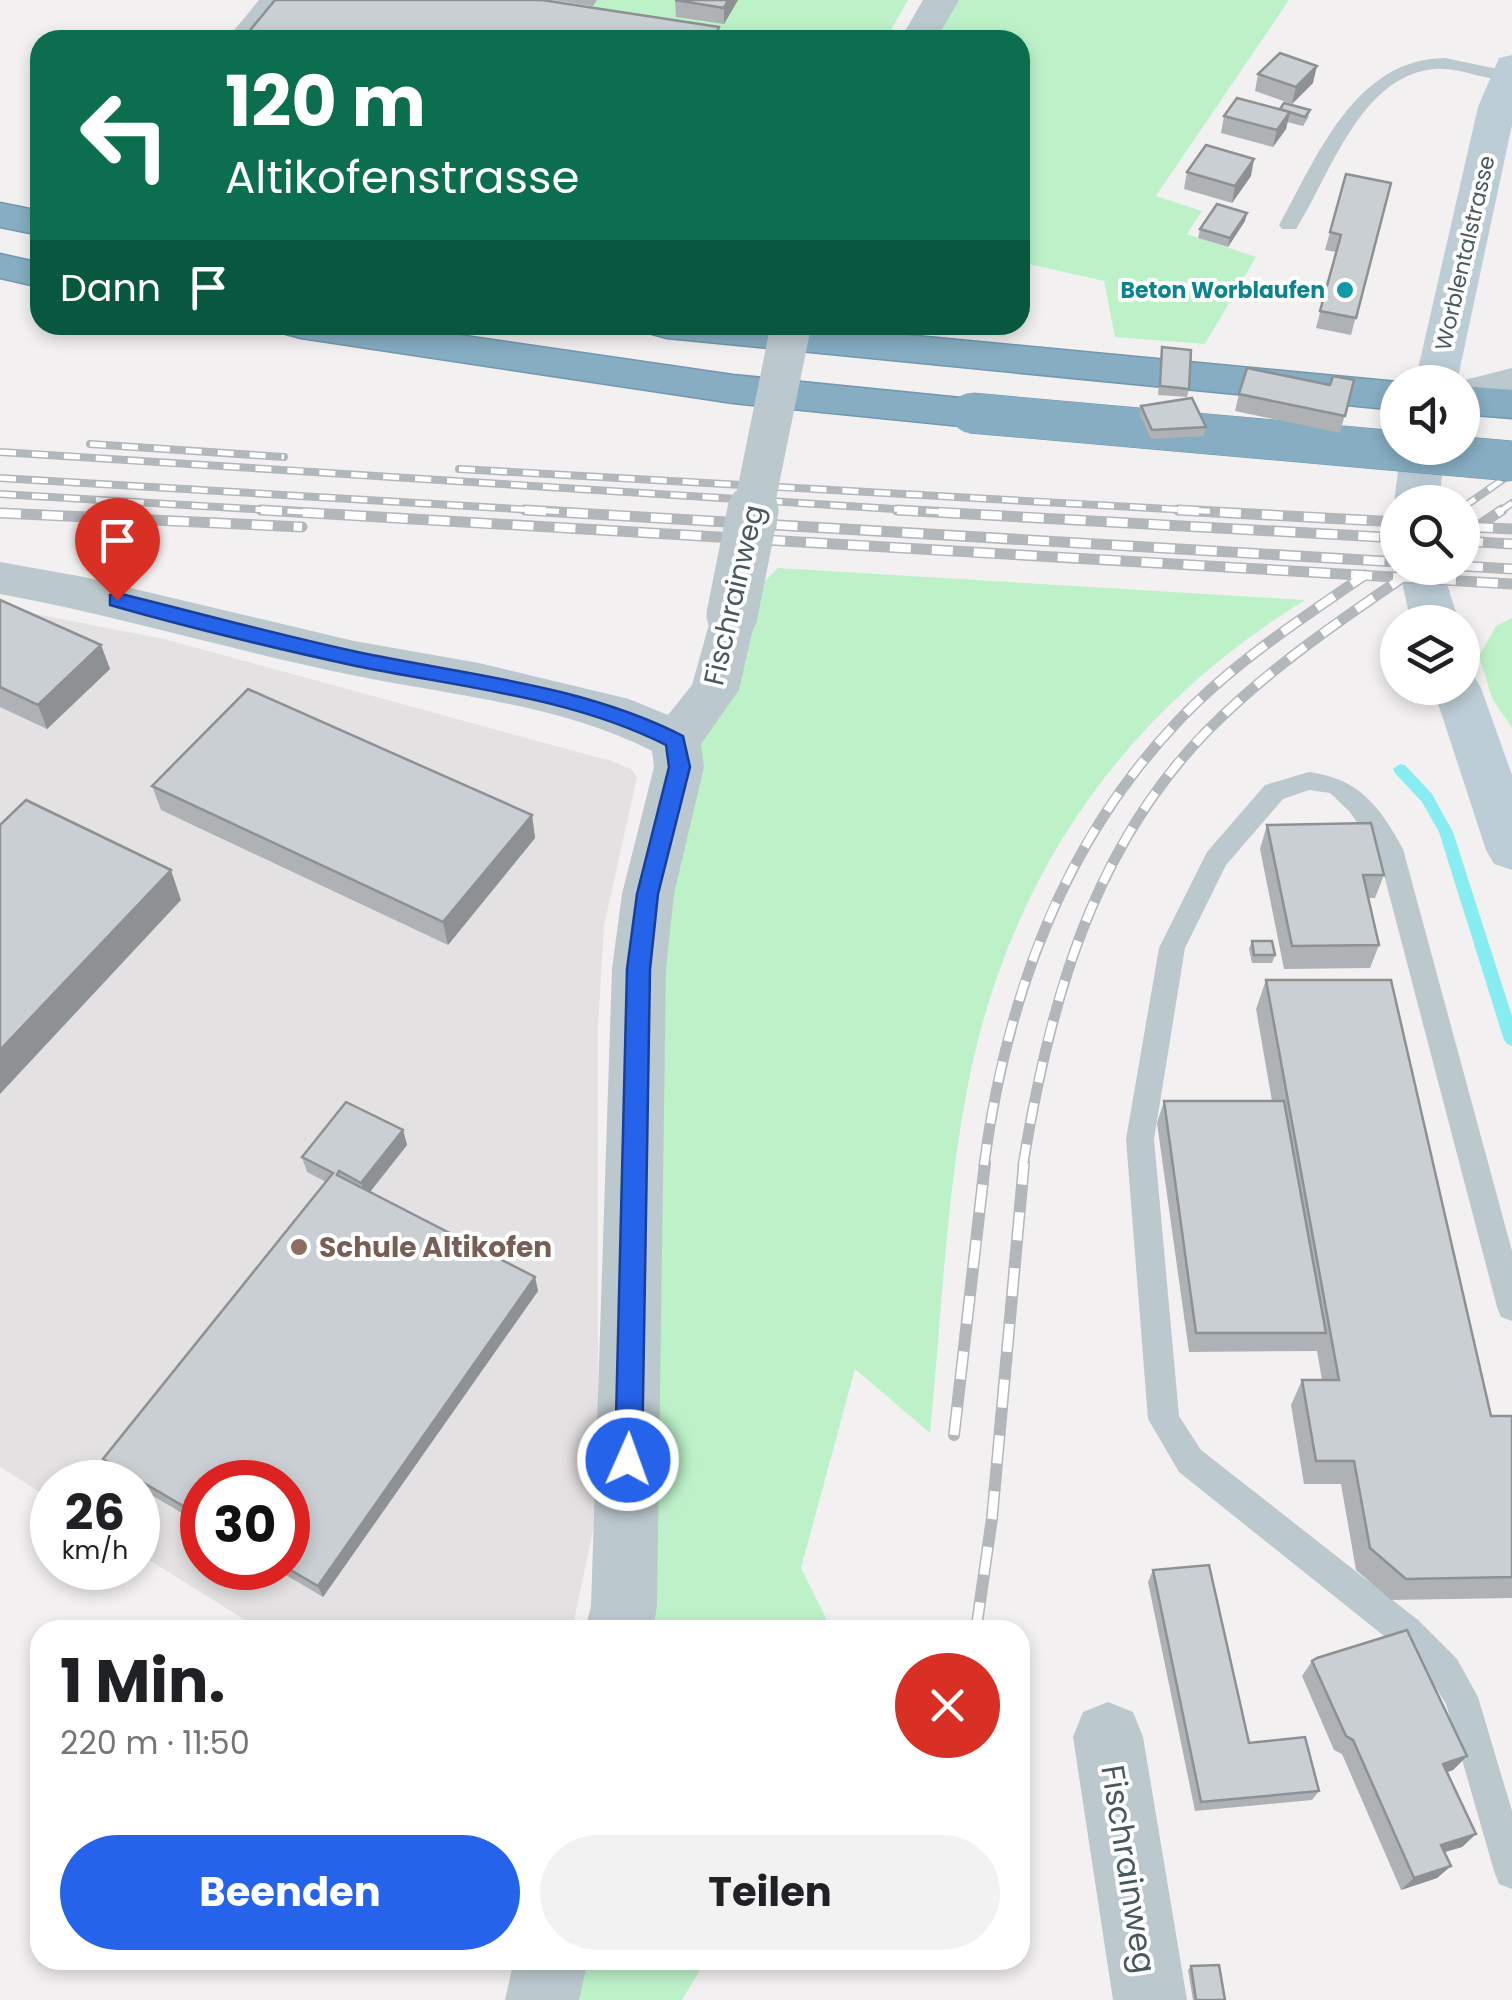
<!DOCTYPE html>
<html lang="de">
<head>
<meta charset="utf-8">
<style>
	:root { --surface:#fff; --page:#f2f2f2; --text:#202124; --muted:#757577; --accent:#2563eb }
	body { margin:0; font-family:Poppins,sans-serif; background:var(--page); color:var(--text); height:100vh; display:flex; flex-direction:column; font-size:38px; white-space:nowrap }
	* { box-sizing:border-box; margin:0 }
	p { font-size:32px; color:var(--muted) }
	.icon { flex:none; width:55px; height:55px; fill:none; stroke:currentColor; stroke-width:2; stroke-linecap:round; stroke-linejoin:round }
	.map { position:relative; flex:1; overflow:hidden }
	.sheet { position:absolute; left:30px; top:1620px; width:1000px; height:350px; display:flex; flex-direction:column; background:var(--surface); border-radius:30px; box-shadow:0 5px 15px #0003 }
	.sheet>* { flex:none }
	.top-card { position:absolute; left:30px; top:30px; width:1000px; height:305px; border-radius:30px; box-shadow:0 5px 15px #0003; background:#0b6e4f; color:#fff; overflow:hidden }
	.tools { position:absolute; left:1380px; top:365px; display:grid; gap:20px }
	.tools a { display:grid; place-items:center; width:100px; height:100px; border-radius:50%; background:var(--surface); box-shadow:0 5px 15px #0003; font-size:50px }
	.speed { position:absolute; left:30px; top:1460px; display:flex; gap:20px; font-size:50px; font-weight:700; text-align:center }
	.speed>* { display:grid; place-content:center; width:130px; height:130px; border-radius:50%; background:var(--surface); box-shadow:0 5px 15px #0003; line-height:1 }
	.speed small { font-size:25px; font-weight:400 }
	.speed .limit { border:15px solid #d22; background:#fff; color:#111 }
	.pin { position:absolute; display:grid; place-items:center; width:85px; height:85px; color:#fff; margin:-102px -42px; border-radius:50% 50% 50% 0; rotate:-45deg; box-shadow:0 0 10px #0007 }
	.pin .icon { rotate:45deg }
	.me { position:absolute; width:110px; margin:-55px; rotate:2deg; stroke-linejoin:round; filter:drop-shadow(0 0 8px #0008) }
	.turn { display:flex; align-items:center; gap:35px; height:210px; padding:0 30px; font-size:45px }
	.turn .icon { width:130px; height:130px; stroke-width:2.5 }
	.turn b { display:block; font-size:70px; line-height:85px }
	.then { display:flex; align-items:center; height:95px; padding:0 30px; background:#0003; gap:20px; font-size:38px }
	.round { display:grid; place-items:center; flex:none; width:105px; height:105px; border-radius:52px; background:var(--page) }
	.summary { display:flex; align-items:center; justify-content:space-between; height:170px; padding:0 30px }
	h1 { font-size:60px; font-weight:700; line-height:75px }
	.action { display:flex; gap:20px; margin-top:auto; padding:20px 30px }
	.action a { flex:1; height:115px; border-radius:60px; background:var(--accent); color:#fff; font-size:40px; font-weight:700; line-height:115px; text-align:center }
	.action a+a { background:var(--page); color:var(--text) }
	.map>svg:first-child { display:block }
	.education { fill:#e4e1e3; fill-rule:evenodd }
	.green { fill:#bdf2c9 }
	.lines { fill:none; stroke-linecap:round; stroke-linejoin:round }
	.stream { fill:#88edf1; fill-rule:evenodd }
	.motorway-casing { stroke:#7198ae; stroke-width:3 }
	.service { fill:#bbc8ce; fill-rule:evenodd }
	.minor { fill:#bbc8ce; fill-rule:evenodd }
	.secondary { fill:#bdcdd5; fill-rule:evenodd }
	.motorway { fill:#86adc2; fill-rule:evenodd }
	.rail-far2-casing { stroke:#b2b7bb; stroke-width:8 }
	.rail-far1-casing { stroke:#b2b7bb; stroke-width:11 }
	.rail-casing { stroke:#b2b7bb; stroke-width:12 }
	.rail-far2 { stroke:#fff; stroke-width:5; stroke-dasharray:16; stroke-linecap:butt }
	.rail-far1 { stroke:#fff; stroke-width:8; stroke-dasharray:21; stroke-linecap:butt }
	.rail { stroke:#fff; stroke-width:9; stroke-dasharray:28; stroke-linecap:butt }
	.motorway-bridge-casing { stroke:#7198ae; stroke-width:41; stroke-linecap:butt }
	.minor-bridge-far1 { stroke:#bbc8ce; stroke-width:40 }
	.minor-bridge { stroke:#bbc8ce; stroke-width:51 }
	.motorway-bridge { stroke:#86adc2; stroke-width:40 }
	.wall { fill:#aeb2b5 }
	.shaded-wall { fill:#8d9194 }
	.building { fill:#cacfd3; stroke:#8d9194; stroke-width:2.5 }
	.route { fill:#2563eb; stroke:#184099; stroke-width:2.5 }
	.culture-dot { fill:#0f9aa8; stroke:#fff; stroke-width:4 }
	.education-dot { fill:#8d6e63; stroke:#fff; stroke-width:4 }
	.labels { text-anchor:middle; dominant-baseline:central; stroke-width:8; stroke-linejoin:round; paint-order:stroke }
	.far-street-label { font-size:22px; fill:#47585f; stroke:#fff }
	.far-culture-label { font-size:22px; font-weight:bold; fill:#0d838f; stroke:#fff; text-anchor:end }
	.street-label { font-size:28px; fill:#47585f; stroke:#fff }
	.education-label { font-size:28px; font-weight:bold; fill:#785e54; stroke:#fff; text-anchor:start }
	.near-street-label { font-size:32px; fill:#47585f; stroke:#fff }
</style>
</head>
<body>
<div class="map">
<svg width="1512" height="2000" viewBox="0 0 1512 2000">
	<rect width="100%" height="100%" fill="#f3f0f1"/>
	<path class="education" d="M0 607 164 639 611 761 631 769 637 777 604 926 598 1027V1507L572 1630H261L138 1553V1482H52V1500L0 1467ZM202 1482H288V1568H202Z"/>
	<g class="green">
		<polygon points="273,0 908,0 885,40 239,40"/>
		<polygon points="941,0 1289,0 1156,196 1202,211 1187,234 1256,257 1205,344 1115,337 1104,281 1020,262 1020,40 918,40"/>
		<path d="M778 568 1305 600C1128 709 1015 867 971 1070 946 1188 942 1313 930 1433L855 1369 801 1568 832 1630H619L639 969 732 615Z"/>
		<polygon points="1512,618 1512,728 1492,698 1479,656 1496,626"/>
		<polygon points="551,1960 706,1960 682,2000 542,2000"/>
	</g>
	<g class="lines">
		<polygon class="stream" points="1400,764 1405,765 1432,794 1453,832 1512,1016 1512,1046 1507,1044 1504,1040 1439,832 1422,802 1395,773 1393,769"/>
		<g class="motorway-casing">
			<g id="motorway">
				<polygon points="0,203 40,211 40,235 0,227"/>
				<polygon points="0,254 40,263 40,287 0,278"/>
				<polygon points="280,325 389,325 733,375 971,399 986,403 993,413 986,423 971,427 733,403 301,338 286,334"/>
				<polygon points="646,325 801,325 1398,382 1398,410 667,338 652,334"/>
				<polygon points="1462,386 1512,390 1512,418 1462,414"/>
			</g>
		</g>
		<g class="service">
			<polygon points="259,0 277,0 245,40 226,40"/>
			<path d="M1445 58 1512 72V80C1487 82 1461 67 1435 69 1360 75 1330 176 1296 229H1282L1279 225C1317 158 1354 59 1445 58Z"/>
			<path d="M1309 772C1359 779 1379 805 1403 849L1512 1251V1321L1501 1317 1497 1307 1378 852 1349 811 1330 793 1309 790 1283 799 1226 865 1185 948 1154 1139 1179 1416 1201 1450 1418 1620 1457 1659 1478 1697 1512 1811V1889L1499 1884 1494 1871 1446 1704 1433 1683 1394 1644 1179 1472 1148 1419 1126 1139 1159 948 1207 852 1265 785Z"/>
		</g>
		<g class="minor">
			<polygon points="923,0 959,0 936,40 900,40"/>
			<polygon points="1512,368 1512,396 1462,409 1462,382 1457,382"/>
			<path d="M0 562 84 577 354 641 479 663 629 699 668 715 692 685 715 603 732 598 749 603 756 615 739 690 701 744 704 767 674 894 666 969 657 1606 653 1630H585L591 1606 612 969 622 894 654 767 652 751C563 705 455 696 357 676 237 652 120 616 0 594Z"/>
			<polygon points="1108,1702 1133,1712 1143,1737 1187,2000 1113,2000 1073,1737 1083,1712"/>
			<polygon points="514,1960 588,1960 579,2000 505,2000"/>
		</g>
		<g class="secondary">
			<polygon points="1512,55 1512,125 1457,382 1415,382 1478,107 1499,58"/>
			<polygon points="1401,448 1445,448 1439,502 1398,502 1398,507 1394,502"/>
			<polygon points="1398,565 1442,568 1459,622 1411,622"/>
			<polygon points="1462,672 1474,676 1481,688 1512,775 1512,870 1494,864 1486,850 1433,688 1462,688"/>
		</g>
		<use href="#motorway" class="motorway"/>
		<g class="rail-far2-casing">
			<g id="rail-far2">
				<polyline points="90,444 284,457"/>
				<polyline points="0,452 941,512"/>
				<polyline points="459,469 1222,512"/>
				<polyline points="0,478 567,512"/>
				<polyline points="0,494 303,512"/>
				<polyline points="1462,508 1512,473"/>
				<polyline points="1499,512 1512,503"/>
			</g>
		</g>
		<g class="rail-far1-casing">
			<g id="rail-far1">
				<polyline points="261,510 1512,584"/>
				<polyline points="525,510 1398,562"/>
				<polyline points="897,510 1398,538"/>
				<polyline points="1178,510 1398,522"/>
				<polyline points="0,513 302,527"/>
				<polyline points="1472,527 1512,529"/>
				<polyline points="1462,537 1502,510"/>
				<polyline points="1462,541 1512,544"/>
				<polyline points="1462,566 1512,569"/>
				<path d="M984 1165C1006 999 1062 843 1179 720 1233 663 1301 619 1365 575"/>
				<path d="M1023 1165C1049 1006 1091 850 1207 731 1266 671 1336 623 1405 576"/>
			</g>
		</g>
		<g class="rail-casing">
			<g id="rail">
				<polyline points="954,1435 985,1163"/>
				<polyline points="976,1630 992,1518 1024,1163"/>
			</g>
		</g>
		<use href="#rail-far2" class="rail-far2"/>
		<use href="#rail-far1" class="rail-far1"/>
		<use href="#rail" class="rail"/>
		<g class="motorway-bridge-casing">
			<polyline id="motorway-bridge" points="971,413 1512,461"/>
		</g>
		<polyline class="minor-bridge-far1" points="753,512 791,325"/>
		<polyline class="minor-bridge" points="732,615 753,510"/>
		<use href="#motorway-bridge" class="motorway-bridge"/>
	</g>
	<g class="wall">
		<polygon points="553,0 597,0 593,6"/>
		<polygon points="675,0 738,0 724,24 676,17"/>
		<polygon points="1258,74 1313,83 1292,104 1255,91"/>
		<polygon points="1280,109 1310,110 1308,118 1303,126 1287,122 1286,129 1273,147 1221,133 1224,116"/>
		<polygon points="1187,172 1251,176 1232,203 1184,189"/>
		<polygon points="1346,174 1391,183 1351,335 1316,328 1336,252 1325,250"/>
		<polygon points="1245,221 1228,247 1198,238 1200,229"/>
		<polygon points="1162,347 1189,389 1187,397 1158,395"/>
		<polygon points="1354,380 1340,433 1235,411 1239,394 1330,385"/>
		<polygon points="1141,406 1206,427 1204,436 1151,439 1140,415"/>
		<polygon points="0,600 101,645 110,669 47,729 0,707"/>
		<polygon points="152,786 532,815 535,838 448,945 161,810"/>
		<polygon points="1267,825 1384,875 1375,898 1368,898 1379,945 1370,968 1284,969 1260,849"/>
		<polygon points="1252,941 1275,955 1272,963 1252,963 1249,949"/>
		<polygon points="1266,980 1491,1416 1512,1416 1512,1598 1391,1600 1356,1570 1341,1484 1304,1484 1291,1405 1302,1380 1322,1380 1317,1351 1189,1352 1157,1123 1164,1101 1272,1101 1256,1009"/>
		<polygon points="403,1130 407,1145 370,1192 535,1277 538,1291 323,1597 274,1568 288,1568 202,1482 202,1525 138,1487 138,1482 130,1482 111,1471 103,1459 326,1182 307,1172 302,1157"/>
		<polygon points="1153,1570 1249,1743 1319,1791 1312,1800 1195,1811 1148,1582"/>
		<polygon points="1312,1661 1467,1756 1453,1770 1447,1772 1476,1834 1462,1847 1444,1852 1451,1866 1437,1878 1401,1890 1342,1754 1334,1750 1302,1676"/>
		<polygon points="1191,1966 1225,2000 1193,2000 1188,1970"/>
	</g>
	<g class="shaded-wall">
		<polygon points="728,0 738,0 724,24 724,8"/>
		<polygon points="719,27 720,40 713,40"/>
		<polygon points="1317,66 1313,83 1292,104 1296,87"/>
		<polygon points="1290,112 1286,129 1273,147 1277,130"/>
		<polygon points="1254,159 1251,176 1232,203 1235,186"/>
		<polygon points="1247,213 1245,221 1228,247 1230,238"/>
		<polygon points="101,645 110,669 47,729 38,705"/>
		<polygon points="532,815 535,838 448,945 443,922"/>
		<polygon points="171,870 181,900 0,1094 0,1050"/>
		<polygon points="403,1130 407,1145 366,1197 361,1183"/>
		<polygon points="535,1277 538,1291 323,1597 318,1586"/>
		<polygon points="1467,1756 1453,1770 1430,1778 1443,1764"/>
		<polygon points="1476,1834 1462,1847 1428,1857 1441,1845"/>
		<polygon points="1451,1866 1437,1878 1401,1890 1414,1878"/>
	</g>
	<g class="building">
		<polygon points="275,0 542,0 719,27 713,40 242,40"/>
		<polygon points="675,0 728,0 724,8"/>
		<polygon points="1280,53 1317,66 1296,87 1258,74"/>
		<polygon points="1237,98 1290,112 1277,130 1224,116"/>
		<polygon points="1284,103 1310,110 1305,117 1280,109"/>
		<polygon points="1206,145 1254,159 1235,186 1187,172"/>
		<polygon points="1346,174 1391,183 1356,318 1320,311 1341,235 1330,232"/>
		<polygon points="1217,204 1247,213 1230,238 1200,229"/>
		<polygon points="1162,347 1191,350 1189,389 1160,386"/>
		<polygon points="1247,368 1330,385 1333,376 1354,380 1345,416 1239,394"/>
		<polygon points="1192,398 1206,427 1152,430 1141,406"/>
		<polygon points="0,600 101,645 38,705 0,687"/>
		<polygon points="248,689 532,815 443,922 152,786"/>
		<polygon points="26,800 171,870 0,1050 0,825"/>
		<polygon points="1371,823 1384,875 1363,875 1379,945 1292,946 1267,825"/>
		<polygon points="1252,941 1272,941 1275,955 1254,955"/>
		<polygon points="1266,980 1391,980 1491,1416 1512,1416 1512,1577 1406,1579 1370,1548 1354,1461 1316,1461 1302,1380 1339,1380"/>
		<polygon points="1164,1101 1284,1101 1326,1333 1196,1333"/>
		<polygon points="346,1102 403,1130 361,1183 339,1171 337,1175 535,1277 318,1586 287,1568 288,1482 202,1482 202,1517 103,1459 333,1173 302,1157"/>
		<polygon points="1209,1565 1249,1743 1305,1737 1319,1791 1201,1802 1153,1570"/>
		<polygon points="1407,1630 1467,1756 1443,1764 1476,1834 1441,1845 1451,1866 1414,1878 1353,1740 1346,1736 1312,1661 1317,1658"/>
		<polygon points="1219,1965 1225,2000 1196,2000 1191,1966"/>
	</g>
	<path class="route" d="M117 593C195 612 274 634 353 651 464 675 581 684 683 736L690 767 658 894 650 969 642 1460 638 1469 628 1473 619 1469 615 1460 627 969 637 894 669 767 666 745C571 697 459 687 356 666 274 648 190 628 110 605V595Z"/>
	<circle class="culture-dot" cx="1345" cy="290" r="10"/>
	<circle class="education-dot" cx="299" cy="1247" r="10"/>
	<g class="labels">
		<g class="far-street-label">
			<text transform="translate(1465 253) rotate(-77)">Worblentalstrasse</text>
		</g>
		<g class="far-culture-label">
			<text x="1325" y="290">Beton Worblaufen</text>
		</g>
		<g class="street-label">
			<text transform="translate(734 595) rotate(-77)">Fischrainweg</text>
		</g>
		<g class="education-label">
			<text x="319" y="1247">Schule Altikofen</text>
		</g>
		<g class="near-street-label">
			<text transform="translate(1129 1869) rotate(81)">Fischrainweg</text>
		</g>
	</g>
</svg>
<div class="tools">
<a><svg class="icon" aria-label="sound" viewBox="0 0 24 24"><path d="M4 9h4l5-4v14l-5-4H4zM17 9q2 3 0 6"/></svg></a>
<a><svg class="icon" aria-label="search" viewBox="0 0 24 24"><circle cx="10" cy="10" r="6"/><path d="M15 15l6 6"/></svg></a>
<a><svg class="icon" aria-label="layers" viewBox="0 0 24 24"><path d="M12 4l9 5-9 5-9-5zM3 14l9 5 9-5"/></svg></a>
</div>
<div class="speed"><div>26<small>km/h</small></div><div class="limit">30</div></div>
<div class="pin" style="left:117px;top:600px;background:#d93025"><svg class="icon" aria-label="arrive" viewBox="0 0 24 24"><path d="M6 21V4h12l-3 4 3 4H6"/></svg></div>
<svg class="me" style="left:628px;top:1460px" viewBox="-20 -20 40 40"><circle r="17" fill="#2563eb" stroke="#fff" stroke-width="3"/><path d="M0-11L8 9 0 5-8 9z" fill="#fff"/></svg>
<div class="top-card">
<div class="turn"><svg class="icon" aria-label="left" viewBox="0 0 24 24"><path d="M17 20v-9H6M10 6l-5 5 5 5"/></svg><div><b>120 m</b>Altikofenstrasse</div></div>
<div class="then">Dann<svg class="icon" aria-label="arrive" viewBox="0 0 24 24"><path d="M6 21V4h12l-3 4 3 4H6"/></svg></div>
</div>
<section class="sheet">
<div class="summary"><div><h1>1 Min.</h1><p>220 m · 11:50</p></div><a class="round" style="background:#d93025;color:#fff"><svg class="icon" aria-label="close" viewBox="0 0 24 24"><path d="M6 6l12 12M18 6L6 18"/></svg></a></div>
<div class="action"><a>Beenden</a><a>Teilen</a></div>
</section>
</div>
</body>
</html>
